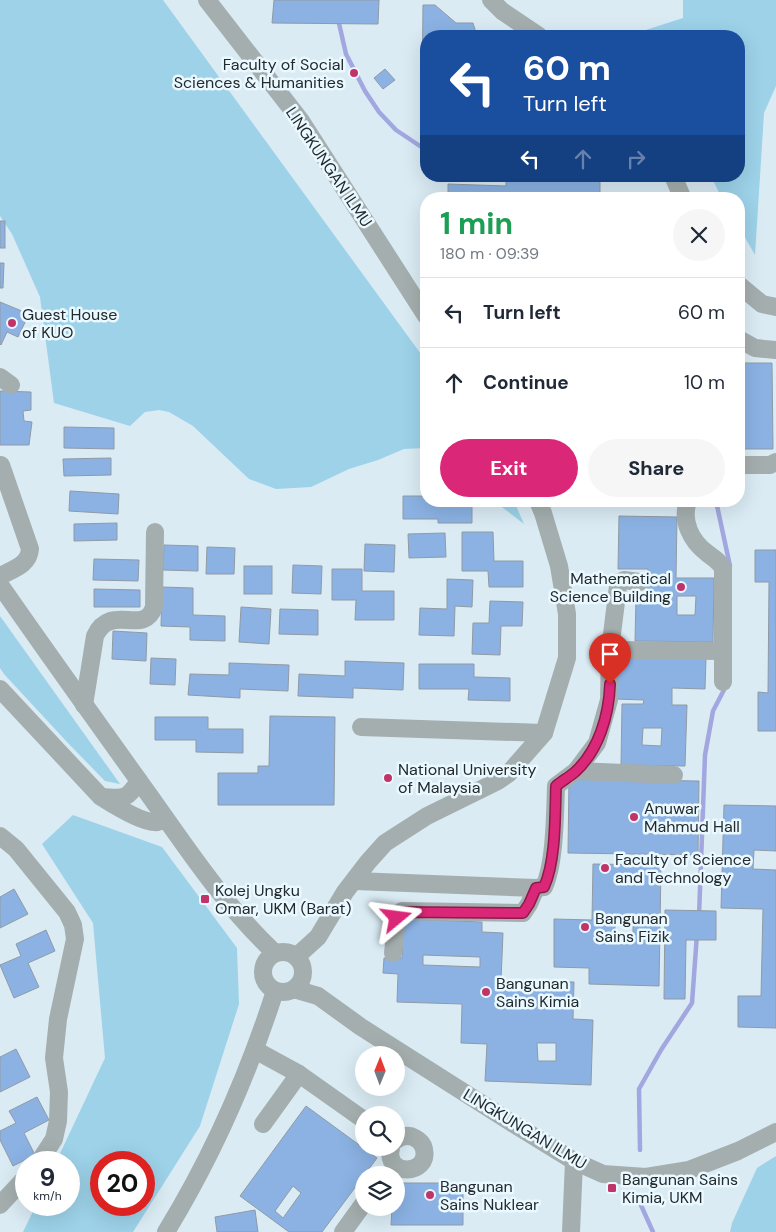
<!DOCTYPE html>
<html lang="en">
<head>
<meta charset="utf-8">
<style>
	:root { --surface:#fff; --page:#f6f6f7; --text:#1f2937; --muted:#747a83; --line:#e0e1e3; --accent:#db2777 }
	body { margin:0; font-family:"DM Sans",sans-serif; background:var(--page); color:var(--text); height:100vh; display:flex; flex-direction:column; font-size:19px; white-space:nowrap }
	* { box-sizing:border-box; margin:0 }
	p { font-size:16px; color:var(--muted) }
	.icon { flex:none; width:28px; height:28px; fill:none; stroke:currentColor; stroke-width:2; stroke-linecap:round; stroke-linejoin:round }
	.map { position:relative; flex:1; overflow:hidden }
	.side { position:absolute; left:420px; top:192px; width:325px; height:315px; display:flex; flex-direction:column; background:var(--surface); border-radius:20px; box-shadow:0 5px 20px #0002 }
	.side>* { flex:none }
	.hud { position:absolute; left:420px; top:30px; width:325px; height:152px; border-radius:20px; box-shadow:0 5px 20px #0002; background:#1a4fa0; color:#fff; overflow:hidden }
	.needle { width:32px; rotate:1deg }
	.controls { position:absolute; left:355px; top:1046px; display:grid; gap:10px }
	.controls a { display:grid; place-items:center; width:50px; height:50px; border-radius:50%; background:var(--surface); box-shadow:0 5px 20px #0002; font-size:25px }
	.speed { position:absolute; left:15px; top:1151px; display:flex; gap:10px; font-size:25px; font-weight:700; text-align:center }
	.speed>* { display:grid; place-content:center; width:65px; height:65px; border-radius:50%; background:var(--surface); box-shadow:0 5px 20px #0002; line-height:1 }
	.speed small { font-size:12px; font-weight:400 }
	.speed .limit { border:8px solid #d22; background:#fff; color:#111 }
	.pin { position:absolute; display:grid; place-items:center; width:42px; height:42px; color:#fff; margin:-51px -21px; border-radius:50% 50% 50% 0; rotate:-45deg; box-shadow:0 0 5px #0007 }
	.pin .icon { rotate:45deg }
	.me { position:absolute; width:55px; margin:-28px; rotate:74deg; stroke-linejoin:round; filter:drop-shadow(0 0 4px #0008) }
	.turn { display:flex; align-items:center; gap:18px; height:105px; padding:0 20px; font-size:22px }
	.turn .icon { width:65px; height:65px; stroke-width:2.5 }
	.turn b { display:block; font-size:35px; line-height:42px }
	.lanes { display:flex; align-items:center; height:48px; padding:0 20px; background:#0003; justify-content:center; gap:25px; direction:ltr }
	.lanes .off { opacity:.35 }
	.round { display:grid; place-items:center; flex:none; width:52px; height:52px; border-radius:26px; background:var(--page) }
	.headline { display:flex; align-items:center; justify-content:space-between; height:85px; padding:0 20px }
	h1 { font-size:30px; font-weight:700; line-height:38px; color:#1e9e55 }
	.primary-button { display:flex; gap:10px; margin-top:auto; padding:10px 20px }
	.primary-button a { flex:1; height:58px; border-radius:30px; background:var(--accent); color:#fff; font-size:20px; font-weight:700; line-height:58px; text-align:center }
	.primary-button a+a { background:var(--page); color:var(--text) }
	ul { padding:0; list-style:none }
	li { display:flex; align-items:center; gap:15px; height:70px; padding:0 20px; border-top:1px solid var(--line) }
	li div { flex:1 }
	li b { display:block; font-size:19px }
	li em { font-style:normal }
	.map>svg:first-child { display:block }
	.green { fill:#9dd2e9; fill-rule:evenodd }
	.lines { fill:none; stroke-linecap:round; stroke-linejoin:round }
	.stream { stroke:#a3a7e0; stroke-width:4.5 }
	.building { fill:#8bb2e3; stroke:#909aa6; fill-rule:evenodd }
	.minor { stroke:#a5aeae; stroke-width:18 }
	.route-casing { stroke:#8e194d; stroke-width:12 }
	.route { stroke:#db2777; stroke-width:9 }
	.poi-dot { fill:#c03469; stroke:#eaf8ff; stroke-width:2 }
	.labels { text-anchor:middle; dominant-baseline:central; stroke-width:5; stroke-linejoin:round; paint-order:stroke }
	.poi-label { font-size:16px; fill:#232a2d; stroke:#eaf8ff; text-anchor:start }
	.street-label { font-size:16px; fill:#232a2d; stroke:#eaf8ff }
</style>
</head>
<body>
<div class="map">
<svg width="776" height="1232" viewBox="0 0 776 1232">
	<rect width="100%" height="100%" fill="#daebf4"/>
	<g class="green">
		<polygon points="0,0 163,0 426,361 426,450 424,448 404,449 378,460 349,469 311,487 276,489 249,479 193,426 169,412 159,410 145,412 130,426 54,403 40,297 12,234 0,216"/>
		<polygon points="683,0 776,0 776,86 764,113 755,255 739,227 739,199 722,199 711,176 739,176 739,36 627,36 683,18"/>
		<polygon points="494,501 514,501 524,524"/>
		<polygon points="0,616 120,784 105,781 67,742 4,674 0,668"/>
		<path d="M73 815 162 847 237 948 239 1004 200 1126 133 1232H23L36 1205H69V1162H56L105 1058 93 923 42 844ZM144 1162V1205H101V1162Z"/>
		<polygon points="776,1156 776,1232 730,1232 732,1223 757,1168"/>
	</g>
	<g class="lines">
		<g class="stream">
			<polyline points="338,19 346,54 365,91 379,112 396,130 426,150"/>
			<polyline points="716,501 730,566"/>
			<polyline points="699,916 705,755 713,711 726,686"/>
			<polyline points="640,1150 639,1089 661,1050 692,1003 697,934"/>
			<polyline points="640,1203 653,1232"/>
		</g>
	</g>
	<g class="building">
		<polygon points="274,0 379,0 378,24 272,23"/>
		<polygon points="423,5 435,5 456,23 473,23 477,36 426,36 426,98 422,98"/>
		<polygon points="385,69 395,80 383,89 374,78"/>
		<polygon points="506,176 600,176 600,194 640,195 640,199 448,199 448,184 506,186"/>
		<rect x="0" y="221" width="5" height="27"/>
		<polygon points="0,263 4,263 3,288 0,288"/>
		<polygon points="0,302 29,314 18,337 7,332 1,345 0,344"/>
		<polygon points="739,363 772,363 773,449 739,449"/>
		<polygon points="0,391 31,392 31,410 23,411 24,421 32,422 29,445 0,445"/>
		<polygon points="64,427 114,428 114,449 64,448"/>
		<polygon points="111,458 111,475 64,476 63,459"/>
		<polygon points="70,491 119,494 118,514 69,511"/>
		<polygon points="403,496 426,496 426,501 472,501 472,523 438,523 438,519 403,519"/>
		<path d="M619 516 677 517 676 578H714L713 642 635 641 636 597H647L648 569H618ZM677 596H696L695 615H677Z"/>
		<polygon points="117,523 117,540 74,541 74,524"/>
		<polygon points="462,532 493,532 494,561 523,561 523,587 489,587 488,571 462,571"/>
		<polygon points="445,533 446,557 409,558 408,534"/>
		<polygon points="365,544 395,545 394,572 364,571"/>
		<polygon points="164,545 198,546 198,571 163,570"/>
		<polygon points="207,547 235,548 234,574 206,574"/>
		<polygon points="755,550 776,550 776,731 758,731 758,692 768,693 769,582 755,582"/>
		<polygon points="94,559 139,560 138,581 93,580"/>
		<polygon points="293,565 322,566 321,594 292,593"/>
		<rect x="244" y="566" width="28" height="28"/>
		<polygon points="332,569 362,569 362,591 394,591 394,620 355,620 356,600 332,600"/>
		<polygon points="447,579 473,580 472,607 455,606 454,636 419,635 420,608 447,609"/>
		<polygon points="162,587 193,588 193,615 225,616 225,641 190,640 190,627 161,626"/>
		<polygon points="94,589 140,590 140,607 94,607"/>
		<polygon points="490,601 523,602 522,626 501,626 500,655 472,654 473,623 489,623"/>
		<polygon points="241,607 271,609 269,644 239,642"/>
		<polygon points="280,609 318,610 318,635 279,634"/>
		<polygon points="113,631 147,633 146,661 112,659"/>
		<path d="M615 656 706 658 705 689 672 688V705H687L685 766 621 765 622 704H643L644 700 614 699ZM643 728H662L661 746 642 745Z"/>
		<polygon points="151,658 176,659 175,685 150,684"/>
		<polygon points="345,661 404,663 403,690 353,688 353,698 298,696 299,674 345,676"/>
		<polygon points="229,663 289,665 288,691 240,689 240,698 188,695 190,674 229,675"/>
		<polygon points="419,664 474,664 474,677 510,678 510,701 468,700 469,689 419,689"/>
		<polygon points="270,716 335,717 334,805 218,805 218,773 258,773 258,766 269,766"/>
		<polygon points="155,717 208,717 208,729 243,729 243,753 196,752 196,740 155,740"/>
		<polygon points="569,779 699,781 698,855 568,853"/>
		<polygon points="724,805 776,806 776,851 754,850 753,869 776,870 776,1028 738,1027 738,996 761,996 763,909 721,908"/>
		<path d="M593 864 661 865 659 986 589 984V968L554 967V919L592 920ZM615 916H633V935H615Z"/>
		<polygon points="14,889 28,914 0,928 0,897"/>
		<polygon points="665,910 716,911 716,940 686,940 685,999 664,999"/>
		<path d="M403 919 482 922V932L503 933 501 980 574 982 573 1019 593 1020 591 1085 485 1081 487 1044 461 1043 462 1004 397 1002 398 974 383 973 384 958H402ZM423 955 480 957V967L423 965ZM537 1043H556V1061H538Z"/>
		<polygon points="46,930 55,951 28,963 39,987 14,998 0,965 21,956 16,944"/>
		<polygon points="16,1049 30,1077 0,1092 0,1057"/>
		<polygon points="37,1097 49,1120 24,1133 35,1155 13,1166 0,1140 0,1131 16,1123 9,1111"/>
		<path d="M306 1106 377 1158 322 1232H289L240 1196ZM293 1186 301 1193 283 1218 275 1211Z"/>
		<polygon points="396,1183 463,1183 463,1225 391,1225 392,1208 396,1208"/>
		<polygon points="255,1210 258,1232 217,1232 215,1217"/>
	</g>
	<g class="lines">
		<g class="minor">
			<polyline points="207,0 301,121 426,316"/>
			<polyline points="491,0 502,11 539,36"/>
			<polyline points="673,176 683,199"/>
			<polyline points="739,285 762,304 776,307"/>
			<polyline points="739,339 755,348 776,350"/>
			<polyline points="0,377 11,385"/>
			<polyline points="739,465 770,465 776,462"/>
			<path d="M0 576C13 569 29 565 30 549L1 465"/>
			<path d="M0 585C50 657 101 728 152 799 190 853 227 908 275 953"/>
			<path d="M610 650 723 651V569C720 561 713 558 707 553 691 541 681 521 688 501"/>
			<polyline points="723,651 723,682"/>
			<path d="M0 689 101 797C112 804 141 822 154 822 158 823 162 820 165 818"/>
			<path d="M84 705 95 636C111 602 144 637 154 607L155 532"/>
			<polyline points="361,727 544,733"/>
			<polyline points="576,771 674,775"/>
			<path d="M102 797C124 798 126 801 139 781"/>
			<polyline points="0,836 16,849 67,912 73,925 75,939 58,1019 54,1058 59,1092 58,1121 54,1139 39,1162"/>
			<path d="M355 881 536 888 544 887C555 863 555 813 556 786L576 771 597 743 609 700 610 650 618 586 620 582 624 580 640 582"/>
			<circle cx="283" cy="972" r="20"/>
			<polyline points="393,953 397,918 399,913 402,911 523,913 529,904 536,888"/>
			<polyline points="296,957 318,937 345,892 368,862 385,843 427,816 498,781 508,774 544,733 567,658 567,614 559,566 543,513 538,501"/>
			<polyline points="294,989 318,996 361,1027 512,1123 574,1161 603,1174 646,1177 689,1170 738,1151 776,1132"/>
			<polyline points="255,1050 299,1074 364,1120"/>
			<polyline points="263,1124 299,1074"/>
			<path d="M391 1148C384 1177 430 1176 424 1149 423 1144 419 1140 415 1138 408 1134 402 1136 396 1140"/>
			<polyline points="0,1205 26,1177"/>
			<path d="M166 1232C212 1157 248 1075 275 991"/>
			<polyline points="343,1232 364,1203"/>
			<polyline points="571,1232 574,1161"/>
		</g>
	</g>
	<g class="lines">
		<g class="route-casing">
			<path id="route" d="M397 918 398 913 402 912 523 913 529 904 536 888 544 887C556 861 555 815 556 786 562 781 569 777 575 772 599 750 609 715 610 684"/>
		</g>
		<use href="#route" class="route"/>
	</g>
	<g class="poi-dot">
		<circle cx="354" cy="73" r="5"/>
		<circle cx="12" cy="323" r="5"/>
		<circle cx="681" cy="587" r="5"/>
		<circle cx="388" cy="778" r="5"/>
		<circle cx="634" cy="817" r="5"/>
		<circle cx="605" cy="868" r="5"/>
		<rect x="200" y="894" width="10" height="10" rx="2.5"/>
		<circle cx="585" cy="927" r="5"/>
		<circle cx="486" cy="992" r="5"/>
		<rect x="607" y="1183" width="10" height="10" rx="2.5"/>
		<circle cx="430" cy="1195" r="5"/>
	</g>
	<g class="labels">
		<g class="poi-label">
			<text x="344" y="64" text-anchor="end">Faculty of Social<tspan x="344" dy="18">Sciences &amp; Humanities</tspan></text>
			<text x="22" y="314">Guest House<tspan x="22" dy="18">of KUO</tspan></text>
			<text x="671" y="578" text-anchor="end">Mathematical<tspan x="671" dy="18">Science Building</tspan></text>
			<text x="398" y="769">National University<tspan x="398" dy="18">of Malaysia</tspan></text>
			<text x="644" y="808">Anuwar<tspan x="644" dy="18">Mahmud Hall</tspan></text>
			<text x="615" y="859">Faculty of Science<tspan x="615" dy="18">and Technology</tspan></text>
			<text x="215" y="890">Kolej Ungku<tspan x="215" dy="18">Omar, UKM (Barat)</tspan></text>
			<text x="595" y="918">Bangunan<tspan x="595" dy="18">Sains Fizik</tspan></text>
			<text x="496" y="983">Bangunan<tspan x="496" dy="18">Sains Kimia</tspan></text>
			<text x="622" y="1179">Bangunan Sains<tspan x="622" dy="18">Kimia, UKM</tspan></text>
			<text x="440" y="1186">Bangunan<tspan x="440" dy="18">Sains Nuklear</tspan></text>
		</g>
		<g class="street-label">
			<text transform="translate(329 167) rotate(56)">LINGKUNGAN ILMU</text>
			<text transform="translate(525 1129) rotate(31)">LINGKUNGAN ILMU</text>
		</g>
	</g>
</svg>
<div class="controls">
<a><svg class="needle" viewBox="-14 -14 28 28"><path d="M0-13l5 13h-10z" fill="#e53935"/><path d="M0 13l5-13h-10z" fill="#747a83"/></svg></a>
<a><svg class="icon" aria-label="search" viewBox="0 0 24 24"><circle cx="10" cy="10" r="6"/><path d="M15 15l6 6"/></svg></a>
<a><svg class="icon" aria-label="layers" viewBox="0 0 24 24"><path d="M12 4l9 5-9 5-9-5zM3 14l9 5 9-5"/></svg></a>
</div>
<div class="speed"><div>9<small>km/h</small></div><div class="limit">20</div></div>
<div class="pin" style="left:610px;top:684px;background:#d93025"><svg class="icon" aria-label="arrive" viewBox="0 0 24 24"><path d="M6 21V4h12l-3 4 3 4H6"/></svg></div>
<svg class="me" style="left:397px;top:918px" viewBox="-20 -20 40 40"><path d="M0-17L14 15 0 8-14 15z" fill="#db2777" stroke="#fff" stroke-width="4"/></svg>
<div class="hud">
<div class="turn"><svg class="icon" aria-label="left" viewBox="0 0 24 24"><path d="M17 20v-9H6M10 6l-5 5 5 5"/></svg><div><b>60 m</b>Turn left</div></div>
<div class="lanes"><svg class="icon" aria-label="left" viewBox="0 0 24 24"><path d="M17 20v-9H6M10 6l-5 5 5 5"/></svg><svg class="icon off" aria-label="ahead" viewBox="0 0 24 24"><path d="M12 20V5M6 11l6-6 6 6"/></svg><svg class="icon off" aria-label="right" viewBox="0 0 24 24"><path d="M7 20v-9h11M14 6l5 5-5 5"/></svg></div>
</div>
<section class="side">
<div class="headline"><div><h1>1 min</h1><p>180 m · 09:39</p></div><a class="round"><svg class="icon" aria-label="close" viewBox="0 0 24 24"><path d="M6 6l12 12M18 6L6 18"/></svg></a></div>
<ul>
<li><svg class="icon" aria-label="left" viewBox="0 0 24 24"><path d="M17 20v-9H6M10 6l-5 5 5 5"/></svg><div><b>Turn left</b></div><em>60 m</em></li>
<li><svg class="icon" aria-label="ahead" viewBox="0 0 24 24"><path d="M12 20V5M6 11l6-6 6 6"/></svg><div><b>Continue</b></div><em>10 m</em></li>
</ul>
<div class="primary-button"><a>Exit</a><a>Share</a></div>
</section>
</div>
</body>
</html>
